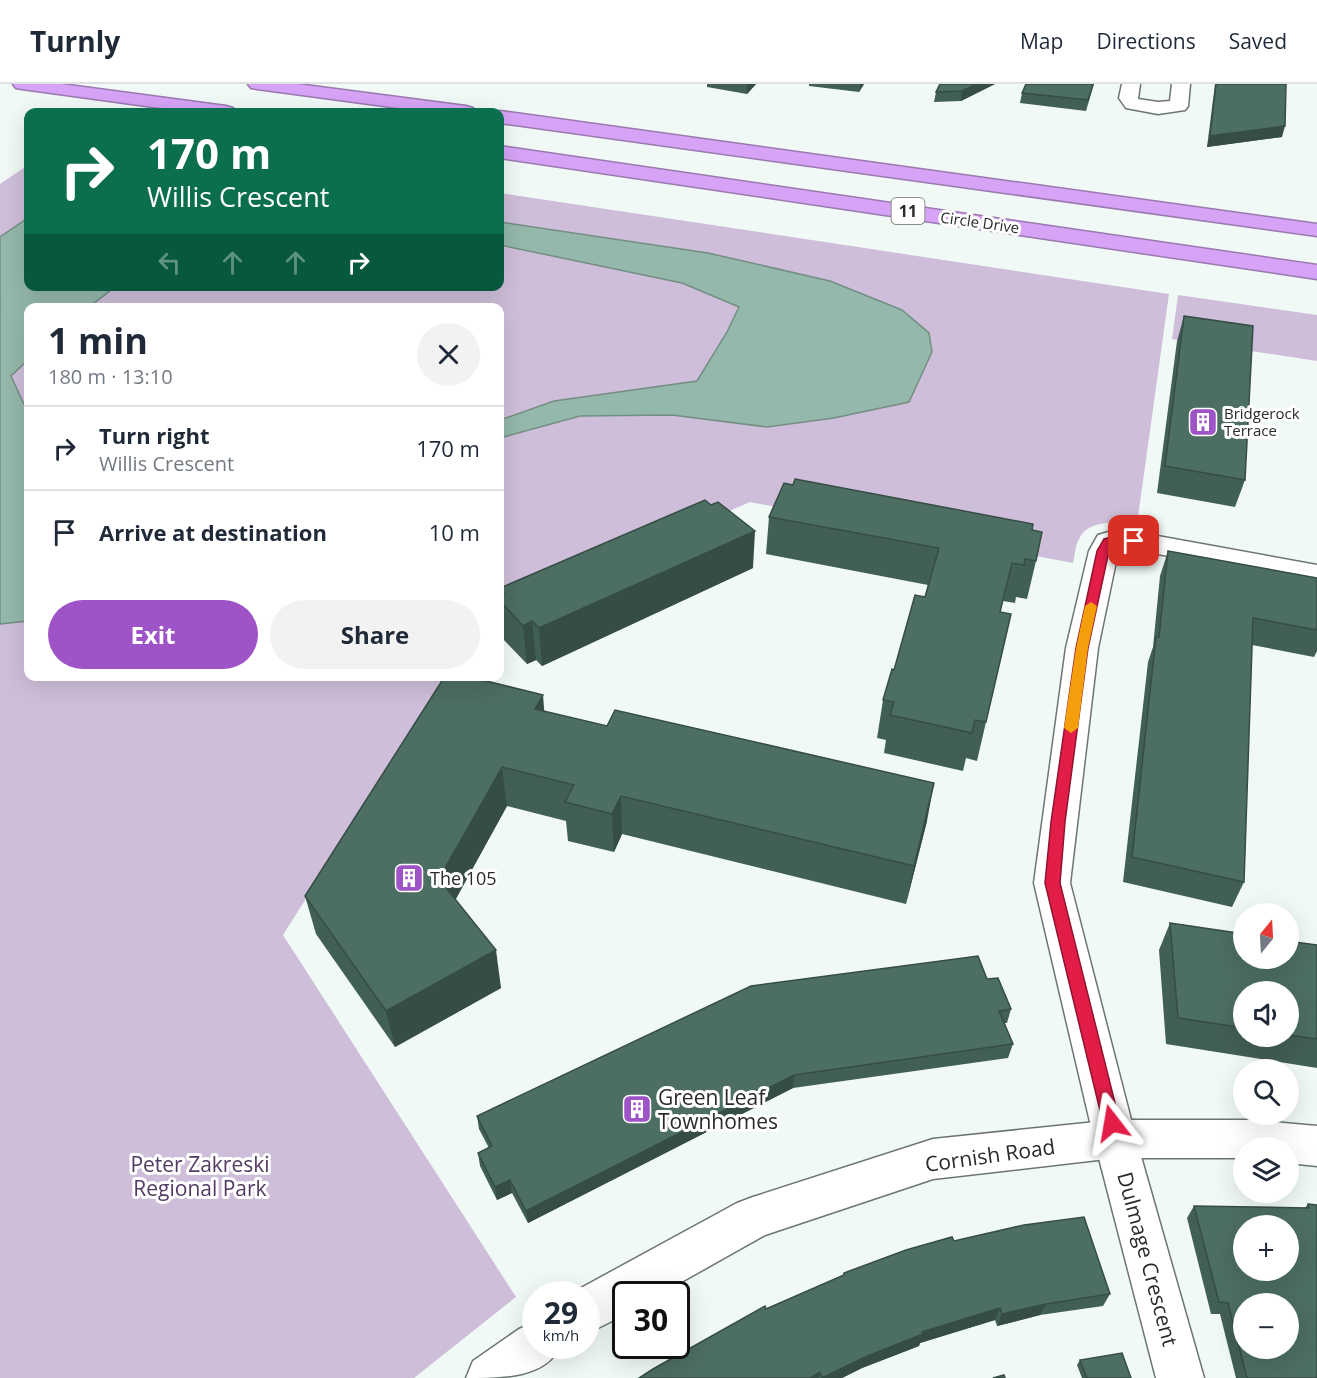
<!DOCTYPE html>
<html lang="en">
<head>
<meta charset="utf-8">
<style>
	:root { --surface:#fff; --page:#f2f2f3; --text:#1f2937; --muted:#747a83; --line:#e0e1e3; --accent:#9e53c6 }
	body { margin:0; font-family:"Open Sans",sans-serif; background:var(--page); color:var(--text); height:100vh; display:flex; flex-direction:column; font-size:22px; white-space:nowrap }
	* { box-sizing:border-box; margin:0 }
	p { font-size:20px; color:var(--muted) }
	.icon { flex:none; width:33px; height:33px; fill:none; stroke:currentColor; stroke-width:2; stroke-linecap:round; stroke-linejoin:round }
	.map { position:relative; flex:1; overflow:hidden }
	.panel { position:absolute; left:24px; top:219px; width:480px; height:378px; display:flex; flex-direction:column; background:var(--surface); border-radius:12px; box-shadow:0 6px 24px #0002 }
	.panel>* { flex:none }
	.hud { position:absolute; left:24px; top:24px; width:480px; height:183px; border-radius:12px; box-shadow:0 6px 24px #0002; background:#0b6e4f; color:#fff; overflow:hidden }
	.needle { width:39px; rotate:18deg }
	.tools { position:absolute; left:1233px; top:819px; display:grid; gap:12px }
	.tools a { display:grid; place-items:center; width:66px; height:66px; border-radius:50%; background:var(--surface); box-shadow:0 6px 24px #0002; font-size:30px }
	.speed { position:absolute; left:522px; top:1197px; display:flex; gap:12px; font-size:30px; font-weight:700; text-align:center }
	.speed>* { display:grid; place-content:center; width:78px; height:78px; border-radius:50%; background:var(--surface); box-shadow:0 6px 24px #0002; line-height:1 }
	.speed small { font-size:15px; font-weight:400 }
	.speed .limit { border:3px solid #111; border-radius:9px; background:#fff; color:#111 }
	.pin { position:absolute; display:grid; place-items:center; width:51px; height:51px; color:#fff; margin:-26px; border-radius:12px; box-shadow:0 3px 9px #0006 }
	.me { position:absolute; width:66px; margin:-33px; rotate:346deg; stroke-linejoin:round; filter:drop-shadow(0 0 4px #0008) }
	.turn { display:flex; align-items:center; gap:21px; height:126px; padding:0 24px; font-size:27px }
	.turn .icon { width:78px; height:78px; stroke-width:2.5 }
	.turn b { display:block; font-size:42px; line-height:51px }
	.lanes { display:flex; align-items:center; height:57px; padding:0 24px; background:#0003; justify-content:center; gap:30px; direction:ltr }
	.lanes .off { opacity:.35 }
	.round { display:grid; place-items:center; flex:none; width:63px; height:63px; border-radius:32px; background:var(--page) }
	.overview { display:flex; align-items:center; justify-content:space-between; height:102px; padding:0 24px }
	h1 { font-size:36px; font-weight:700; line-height:45px }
	.action { display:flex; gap:12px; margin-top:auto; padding:12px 24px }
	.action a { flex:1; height:69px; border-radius:36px; background:var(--accent); color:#fff; font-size:24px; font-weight:700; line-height:69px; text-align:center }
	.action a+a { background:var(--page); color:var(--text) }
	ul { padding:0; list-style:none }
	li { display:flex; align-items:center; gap:18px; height:84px; padding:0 24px; border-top:2px solid var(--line) }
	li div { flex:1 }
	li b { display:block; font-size:22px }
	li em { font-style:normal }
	header { display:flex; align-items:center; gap:36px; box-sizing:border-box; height:84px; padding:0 30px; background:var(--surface); border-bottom:2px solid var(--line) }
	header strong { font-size:28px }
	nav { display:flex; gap:33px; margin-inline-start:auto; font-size:21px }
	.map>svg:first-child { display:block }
	.green { fill:#cfbed9 }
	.water { fill:#94b8ab; stroke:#748e84; stroke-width:1.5 }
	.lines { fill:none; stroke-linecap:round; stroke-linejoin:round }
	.minor-casing { stroke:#6d7572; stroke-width:3 }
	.tertiary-casing { stroke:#6d7572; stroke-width:3 }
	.motorway-casing { stroke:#9a79af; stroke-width:3 }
	.minor { fill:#fff; fill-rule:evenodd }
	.tertiary { fill:#fff; fill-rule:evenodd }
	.motorway { fill:#d7a3f6; fill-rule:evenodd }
	.wall { fill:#425f55; fill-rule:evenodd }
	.shaded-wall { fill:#364d45 }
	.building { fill:#4d6e63; stroke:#364d45; stroke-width:1.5; fill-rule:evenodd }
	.route { fill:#e11d48; stroke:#92132f; stroke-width:1.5 }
	.slow { fill:#f59e0b }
	.labels { text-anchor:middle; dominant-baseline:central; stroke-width:6; stroke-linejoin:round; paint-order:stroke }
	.far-street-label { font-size:15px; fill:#282b2a; stroke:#fff }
	.far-poi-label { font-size:15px; fill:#282b2a; stroke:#fff; text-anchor:start }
	.shield { fill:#fff; stroke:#686b6a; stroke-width:1.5 }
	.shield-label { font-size:16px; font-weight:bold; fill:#282b2a }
	.poi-label { font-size:18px; fill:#282b2a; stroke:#fff; text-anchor:start }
	.near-poi-label { font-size:21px; fill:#282b2a; stroke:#fff; text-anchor:start }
	.near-street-label { font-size:21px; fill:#282b2a; stroke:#fff }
	.near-park-label { font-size:21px; fill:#533a62; stroke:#fff }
</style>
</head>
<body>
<header>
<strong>Turnly</strong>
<nav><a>Map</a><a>Directions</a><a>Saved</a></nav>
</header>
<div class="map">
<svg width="1317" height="1294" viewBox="0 0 1317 1294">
	<rect width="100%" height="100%" fill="#f0f9f6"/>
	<g class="green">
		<path d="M28 81V202H500V109L1169 210 1137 440C1119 438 1088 435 1079 455 1075 462 1075 471 1073 479L750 418 500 528V224H28V592L447 593 283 851 516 1213 414 1294H0V100Z"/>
		<polygon points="1178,211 1317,231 1317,277 1172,255"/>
	</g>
	<g class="water">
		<polygon points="28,134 28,202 115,203 89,223 28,224 28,276 11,292 28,329 28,537 0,540 0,153"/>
		<polygon points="500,138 708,169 830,197 902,226 929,249 932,268 909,318 834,334 767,343 672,331 580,332 500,354 500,336 554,317 697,297 727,248 739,223 682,199 500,161"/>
	</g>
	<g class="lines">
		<g class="minor-casing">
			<g id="minor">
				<polygon points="1122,0 1140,0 1138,15 1158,18 1170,17 1172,0 1190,0 1188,22 1185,26 1158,30 1126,24 1119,14"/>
				<polygon points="1119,445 1317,481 1317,499 1119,463 1098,564 1070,799 1136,1055 1204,1294 1156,1294 1094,1055 1034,799 1066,564 1089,467 1098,451"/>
			</g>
		</g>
		<g class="tertiary-casing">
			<g id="tertiary">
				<polygon points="1115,1036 1250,1036 1317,1042 1317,1082 1288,1079 1288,1064 1244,1064 1244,1074 1115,1074 933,1095 765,1151 660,1210 626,1210 626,1230 586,1250 586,1210 570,1210 737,1119 753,1113 933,1055"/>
				<path d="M536 1238V1262H560C546 1294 503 1294 466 1294L473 1277 519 1245Z"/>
			</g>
		</g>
		<g class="motorway-casing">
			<g id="motorway">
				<polygon points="13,0 61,0 226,22 233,24 235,28 190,28 22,5 16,4"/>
				<polygon points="248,0 297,0 466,22 473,24 475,28 429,28 257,5 251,4"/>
				<polygon points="500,27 1317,140 1317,152 500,39 500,28 496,28"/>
				<polygon points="500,62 1317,181 1317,195 500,74"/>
			</g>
		</g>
		<use href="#minor" class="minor"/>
		<use href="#tertiary" class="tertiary"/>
		<use href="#motorway" class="motorway"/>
	</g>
	<g class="wall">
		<polygon points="707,0 756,0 747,10 707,3"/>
		<polygon points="809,0 864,0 859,8 809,2"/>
		<polygon points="995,0 961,17 934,18 936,8"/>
		<polygon points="1094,0 1086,27 1020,19 1022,9"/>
		<polygon points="1215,0 1286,0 1282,53 1207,63"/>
		<polygon points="1184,232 1245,396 1235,423 1157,409 1177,257"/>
		<polygon points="769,433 1032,446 1036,477 1027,515 1016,513 1015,519 1003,517 1000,528 1011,530 977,677 966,674 963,687 884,669 886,656 877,654 883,616 894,586 925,513 928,501 766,470"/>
		<polygon points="1168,467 1317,494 1317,567 1314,573 1252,561 1244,798 1232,823 1123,798 1148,578 1153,563 1160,492"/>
		<polygon points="753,484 542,582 536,576 527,580 500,552 500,504"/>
		<polygon points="544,627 927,737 906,820 622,750 614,768 568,757 566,737 507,722 455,816 501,904 395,963 316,850 305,812"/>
		<path d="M1170 839 1317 861V984L1166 960 1159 866ZM1244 908H1288V952H1244Z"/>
		<polygon points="987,895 1011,925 1007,939 1004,939 1013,960 1008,974 793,1004 528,1139 512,1109 497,1116 480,1082 478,1069 489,1064 479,1045 477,1032"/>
		<polygon points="1308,1120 1317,1121 1317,1294 1236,1294 1220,1230 1211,1230 1187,1134 1194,1122 1305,1124"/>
		<polygon points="954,1157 1110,1210 1103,1222 1040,1231 997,1242 995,1236 920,1259 919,1262 862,1284 842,1294 639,1294 766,1225 843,1192 844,1189"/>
		<polygon points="1080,1276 1131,1294 1082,1294 1077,1281"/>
	</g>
	<g class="shaded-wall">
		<polygon points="747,0 756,0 747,10"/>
		<polygon points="860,0 864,0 859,8"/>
		<polygon points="976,0 995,0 961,17 962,7"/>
		<polygon points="1285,42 1282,53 1207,63 1210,52"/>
		<polygon points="755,447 753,484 542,582 539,544"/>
		<polygon points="532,537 536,576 527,580 523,542"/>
		<polygon points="543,611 546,649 535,625"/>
		<polygon points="502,683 507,722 446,833 439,795"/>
		<polygon points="934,699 927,737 906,820 914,782"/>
		<polygon points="621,712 622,750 614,768 612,730"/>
		<polygon points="496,866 501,904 395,963 386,927"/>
		<polygon points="794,991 793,1004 528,1139 526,1127"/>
		<polygon points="510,1096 512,1109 497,1116 495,1103"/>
		<polygon points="1046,1220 1040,1231 997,1242 1002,1230"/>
		<polygon points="1000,1224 995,1236 920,1259 919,1262 862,1284 842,1294 822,1294 865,1273 922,1248"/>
		<polygon points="820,1288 819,1294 810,1294"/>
	</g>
	<g class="building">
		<polygon points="940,0 976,0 962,7 936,8"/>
		<polygon points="1026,0 1093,0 1088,16 1022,9"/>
		<polygon points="1216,0 1286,0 1285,42 1210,52"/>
		<polygon points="1184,232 1253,242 1245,396 1165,382"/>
		<polygon points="795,395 1033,440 1032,446 1042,448 1036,477 1025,475 1024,481 1012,479 1000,528 1011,530 986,638 975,636 972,649 890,631 894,618 883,616 892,585 894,586 915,511 925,513 939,464 769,433 784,399 793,401"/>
		<polygon points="705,416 711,421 718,418 755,447 539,544 532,537 523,542 500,517 500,511 504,509 500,504"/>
		<polygon points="1168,467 1317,494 1317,546 1253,534 1244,798 1132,773 1156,553 1159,553"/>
		<polygon points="445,592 466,592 543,611 535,625 607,642 615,626 934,699 914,782 621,712 612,730 565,718 574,701 502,683 439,795 496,866 386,927 305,812"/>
		<polygon points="1170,839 1244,850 1244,874 1288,874 1288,857 1317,861 1317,955 1288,951 1288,908 1244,908 1244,944 1178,934"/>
		<polygon points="978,872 987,895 998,894 1011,925 999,927 1013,960 794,991 526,1127 510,1096 495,1103 478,1069 492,1062 477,1032 751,902"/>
		<path d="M1308 1120 1317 1121V1294H1247L1228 1219 1219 1218 1194 1122 1309 1124ZM1244 1142H1288V1186H1244ZM1244 1220H1288V1264H1244Z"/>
		<polygon points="1084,1133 1110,1210 1046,1220 1002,1230 1000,1224 922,1248 923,1250 865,1273 822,1294 820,1288 810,1294 639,1294 653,1285 765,1222 766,1225 844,1191 844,1189 906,1166 952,1153 954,1157 1024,1141"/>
		<polygon points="1122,1269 1131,1294 1087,1294 1080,1276"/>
		<polygon points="1004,1291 1005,1294 993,1294"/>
	</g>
	<polygon class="route" points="1119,451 1138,454 1139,457 1134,460 1119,458 1113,460 1109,467 1088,564 1065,738 1060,799 1120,1039 1118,1045 1112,1047 1105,1045 1103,1039 1045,799 1051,738 1076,564 1097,467 1104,455"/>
	<polygon class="slow" points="1091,518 1097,522 1088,564 1078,644 1071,649 1064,644 1076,564 1085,522"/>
	<defs>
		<g id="building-square" transform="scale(1.5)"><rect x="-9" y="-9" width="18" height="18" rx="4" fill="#9e53c6" stroke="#fff"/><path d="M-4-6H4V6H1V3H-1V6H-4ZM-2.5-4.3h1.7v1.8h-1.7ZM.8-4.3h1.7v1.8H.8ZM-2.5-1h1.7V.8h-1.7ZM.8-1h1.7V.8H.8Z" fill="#fff"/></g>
	</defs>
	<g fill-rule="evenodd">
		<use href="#building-square" x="1203" y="338"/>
		<use href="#building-square" x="409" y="794"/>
		<use href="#building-square" x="637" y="1025"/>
	</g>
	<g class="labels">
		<g class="far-street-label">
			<text transform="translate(980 138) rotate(8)">Circle Drive</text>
		</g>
		<g class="far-poi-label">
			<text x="1224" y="329">Bridgerock<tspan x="1224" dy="17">Terrace</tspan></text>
		</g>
		<rect class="shield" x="891.5" y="114" width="33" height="26" rx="4.5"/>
		<g class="shield-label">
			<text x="908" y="127">11</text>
		</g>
		<g class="poi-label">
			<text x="430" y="794">The 105</text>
		</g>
		<g class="near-poi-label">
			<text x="658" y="1013">Green Leaf<tspan x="658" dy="24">Townhomes</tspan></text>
		</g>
		<g class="near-street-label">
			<text transform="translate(990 1071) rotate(-8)">Cornish Road</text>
			<text transform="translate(1148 1175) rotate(75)">Dulmage Crescent</text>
		</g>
		<g class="near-park-label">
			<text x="200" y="1080">Peter Zakreski<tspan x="200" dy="24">Regional Park</tspan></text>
		</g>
	</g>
</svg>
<div class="tools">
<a><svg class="needle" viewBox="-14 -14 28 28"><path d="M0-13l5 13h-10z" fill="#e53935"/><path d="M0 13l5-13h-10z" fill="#747a83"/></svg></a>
<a><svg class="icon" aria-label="sound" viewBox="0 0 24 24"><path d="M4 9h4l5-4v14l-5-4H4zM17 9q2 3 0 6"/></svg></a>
<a><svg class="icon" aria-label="search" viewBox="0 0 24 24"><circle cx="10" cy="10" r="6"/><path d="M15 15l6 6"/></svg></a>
<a><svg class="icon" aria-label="layers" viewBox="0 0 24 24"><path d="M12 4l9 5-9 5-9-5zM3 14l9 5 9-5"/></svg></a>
<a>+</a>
<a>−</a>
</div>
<div class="speed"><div>29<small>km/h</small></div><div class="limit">30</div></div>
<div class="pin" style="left:1134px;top:457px;background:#d93025"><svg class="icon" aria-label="arrive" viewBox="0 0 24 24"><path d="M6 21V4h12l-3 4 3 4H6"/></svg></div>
<svg class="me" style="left:1112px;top:1039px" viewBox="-20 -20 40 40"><path d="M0-17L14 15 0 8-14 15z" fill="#e11d48" stroke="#fff" stroke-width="4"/></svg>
<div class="hud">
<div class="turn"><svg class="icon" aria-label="right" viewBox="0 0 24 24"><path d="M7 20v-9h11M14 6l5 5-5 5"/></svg><div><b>170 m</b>Willis Crescent</div></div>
<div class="lanes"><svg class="icon off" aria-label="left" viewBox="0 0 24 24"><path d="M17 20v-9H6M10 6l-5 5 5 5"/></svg><svg class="icon off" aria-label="ahead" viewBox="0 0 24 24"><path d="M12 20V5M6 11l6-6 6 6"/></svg><svg class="icon off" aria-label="ahead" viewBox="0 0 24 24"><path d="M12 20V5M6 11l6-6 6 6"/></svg><svg class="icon" aria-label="right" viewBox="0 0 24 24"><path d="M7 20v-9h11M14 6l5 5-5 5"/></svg></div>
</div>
<section class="panel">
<div class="overview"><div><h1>1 min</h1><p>180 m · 13:10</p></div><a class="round"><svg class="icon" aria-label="close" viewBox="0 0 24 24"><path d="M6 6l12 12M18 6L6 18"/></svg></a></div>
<ul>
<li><svg class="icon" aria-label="right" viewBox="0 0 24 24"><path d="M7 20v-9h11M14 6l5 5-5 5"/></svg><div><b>Turn right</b><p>Willis Crescent</p></div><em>170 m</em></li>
<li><svg class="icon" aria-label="arrive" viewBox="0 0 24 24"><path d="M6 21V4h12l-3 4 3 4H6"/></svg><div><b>Arrive at destination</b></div><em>10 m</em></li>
</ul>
<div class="action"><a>Exit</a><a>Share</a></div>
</section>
</div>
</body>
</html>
